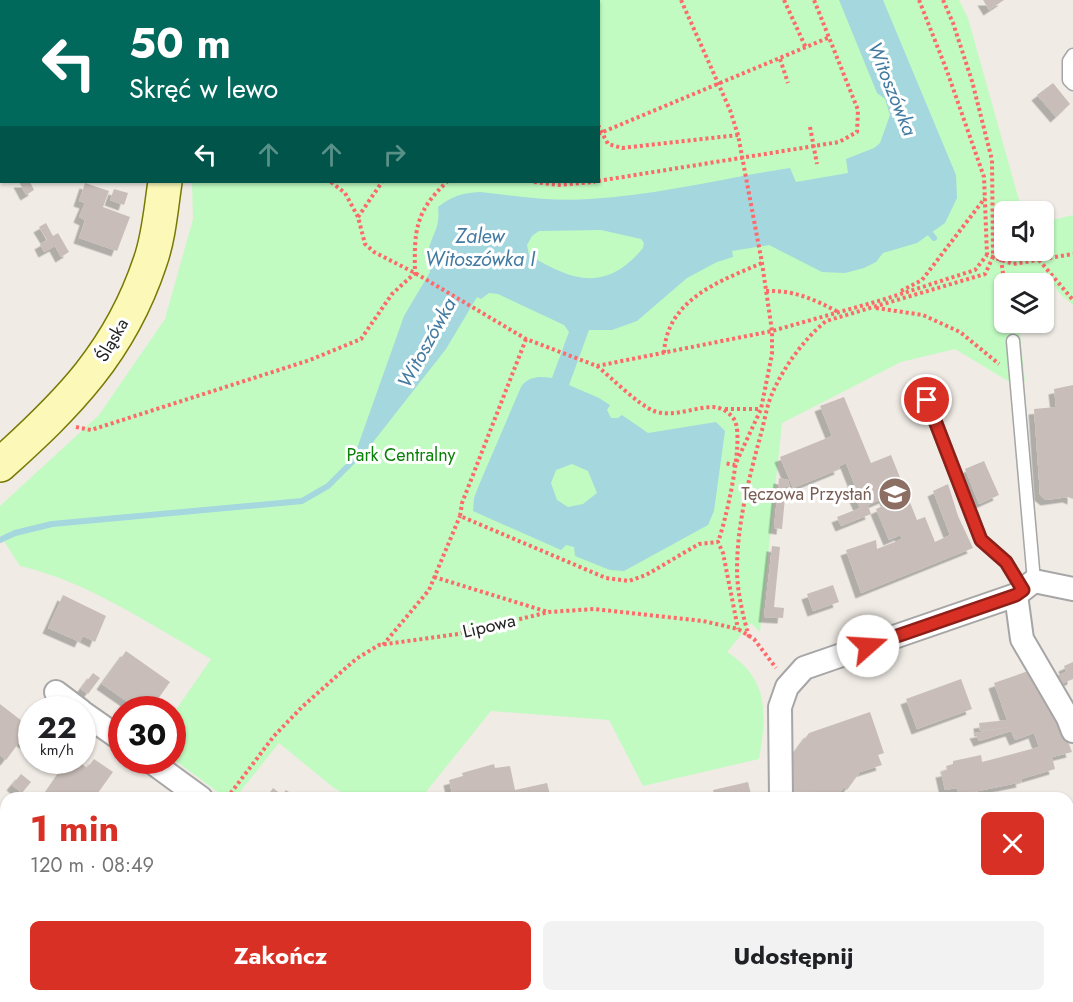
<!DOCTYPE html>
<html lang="pl">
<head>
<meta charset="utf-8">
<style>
	:root { --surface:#fff; --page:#f2f2f2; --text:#202124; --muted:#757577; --accent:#d93025 }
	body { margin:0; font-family:Jost,sans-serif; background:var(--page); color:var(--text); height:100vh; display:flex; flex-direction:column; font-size:22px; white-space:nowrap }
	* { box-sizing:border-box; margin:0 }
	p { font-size:20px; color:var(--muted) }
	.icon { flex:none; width:33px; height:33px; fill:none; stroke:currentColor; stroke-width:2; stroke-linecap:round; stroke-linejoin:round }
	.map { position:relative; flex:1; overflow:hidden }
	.details { position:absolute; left:0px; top:792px; width:1074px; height:210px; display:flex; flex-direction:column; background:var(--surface); border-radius:18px 18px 0 0; box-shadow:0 2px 4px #0004 }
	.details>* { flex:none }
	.top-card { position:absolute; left:0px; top:0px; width:600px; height:183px; box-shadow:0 2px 4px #0004; background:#00695c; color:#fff; overflow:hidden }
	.tools { position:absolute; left:994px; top:201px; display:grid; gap:12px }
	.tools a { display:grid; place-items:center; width:60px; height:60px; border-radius:9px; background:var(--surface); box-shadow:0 2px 4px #0004; font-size:30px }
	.speed { position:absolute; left:18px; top:696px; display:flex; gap:12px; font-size:30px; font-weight:700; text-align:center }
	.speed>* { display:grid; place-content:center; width:78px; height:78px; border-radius:50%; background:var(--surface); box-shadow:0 2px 4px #0004; line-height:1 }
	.speed small { font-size:15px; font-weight:400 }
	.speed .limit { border:9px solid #d22; background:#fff; color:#111 }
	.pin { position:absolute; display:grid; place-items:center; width:51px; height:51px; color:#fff; margin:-26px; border:3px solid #fff; border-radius:50%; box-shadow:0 2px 6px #0007 }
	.me { position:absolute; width:66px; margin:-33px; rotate:71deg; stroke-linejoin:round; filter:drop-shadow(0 0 4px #0008) }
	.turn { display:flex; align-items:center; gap:21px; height:126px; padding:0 30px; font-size:27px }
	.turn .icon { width:78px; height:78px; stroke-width:2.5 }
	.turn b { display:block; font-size:42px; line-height:51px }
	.lanes { display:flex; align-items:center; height:57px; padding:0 30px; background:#0003; justify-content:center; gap:30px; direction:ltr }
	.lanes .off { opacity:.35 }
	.round { display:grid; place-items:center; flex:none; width:63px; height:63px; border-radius:9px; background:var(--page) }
	.headline { display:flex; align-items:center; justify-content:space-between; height:102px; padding:0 30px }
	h1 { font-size:36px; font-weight:700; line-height:45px; color:var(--accent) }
	.button { display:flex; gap:12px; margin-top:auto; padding:12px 30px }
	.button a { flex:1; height:69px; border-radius:9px; background:var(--accent); color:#fff; font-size:24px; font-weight:700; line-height:69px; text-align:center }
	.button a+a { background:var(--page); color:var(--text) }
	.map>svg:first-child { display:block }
	.park { fill:#c1fbc1 }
	.water { fill:#a4d7de; fill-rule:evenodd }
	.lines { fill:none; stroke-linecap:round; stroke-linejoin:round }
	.stream { stroke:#a4d7de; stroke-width:6 }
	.building { fill:#c8bdb8; filter:url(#shadow) }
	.lane-casing { stroke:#a6a6a6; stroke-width:15 }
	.street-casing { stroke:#a6a6a6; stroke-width:26 }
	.secondary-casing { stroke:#777902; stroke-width:36 }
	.path { stroke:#fd6a69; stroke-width:4; stroke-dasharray:3 3; stroke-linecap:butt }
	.lane { stroke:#fff; stroke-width:12 }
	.street { stroke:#fff; stroke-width:22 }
	.secondary { stroke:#fbf8b8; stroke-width:33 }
	.route-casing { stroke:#8d1f18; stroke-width:15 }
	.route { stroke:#d93025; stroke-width:10 }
	.labels { text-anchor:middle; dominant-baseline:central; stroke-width:6; stroke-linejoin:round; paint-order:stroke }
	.street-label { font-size:18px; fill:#1f1f1f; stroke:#fff }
	.park-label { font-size:18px; fill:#0a8109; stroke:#fff }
	.education-label { font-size:18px; fill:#785e54; stroke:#fff; text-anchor:end }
	.water-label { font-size:20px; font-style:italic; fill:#427aa1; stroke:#fff }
</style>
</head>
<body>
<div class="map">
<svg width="1073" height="1002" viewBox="0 0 1073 1002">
	<defs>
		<filter id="shadow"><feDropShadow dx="-5.5" dy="5.5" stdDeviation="0" flood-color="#0004"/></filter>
	</defs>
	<rect width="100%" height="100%" fill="#f0ebe5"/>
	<path class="park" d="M208 0H959L968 18 1022 211 1005 212V250H1044V222L1073 215V305L1060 294 1045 272 1016 283 1005 284V322L1019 323 1025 382 1013 384 955 349 901 362 782 423 760 632 751 623 727 652C769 679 767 714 759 759L643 786 609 720 491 711 421 798H352L334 788 279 743 235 798H226L173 759V714L211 659C149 624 89 582 20 566L0 535V506L99 415 165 319 193 219 192 182H598V2Z"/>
	<path class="water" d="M839 0H883L956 175 957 198 945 223 917 243 883 253 876 262 864 268 845 273 822 272 769 245 732 251 733 257 717 262 687 278 637 321 612 330H589L569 385 599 398 610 405 607 410 611 418H618L622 415 648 433 716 422 725 431 714 511 708 525 624 571 610 570 575 556 574 547 566 545 561 550 473 511 474 498 479 485 521 387C528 376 540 376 552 378L569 332 564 325 498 294 489 293 481 299 477 297 446 349 359 460 356 459 355 454 404 316 430 272C422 239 442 236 438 207 452 196 462 193 480 192 516 196 554 202 590 199 658 195 724 178 790 168L796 182 848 173 846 159 874 148 880 143 890 115 885 99 877 93ZM601 230 641 239 644 243 643 248C606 293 572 281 529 255L527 245 532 236 539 231ZM572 464 588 471 597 493 583 504 568 507 557 500 551 483 556 470Z"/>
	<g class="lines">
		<g class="stream">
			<polyline points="926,228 934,238"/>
			<polyline points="0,540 15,533 52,524 302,501 328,486 360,454"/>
		</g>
	</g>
	<g class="building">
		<polygon points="983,0 1004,0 989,10"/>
		<polygon points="1053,83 1070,104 1056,117 1037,95"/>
		<polygon points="19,182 30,182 34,190 26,195"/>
		<polygon points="85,183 109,191 103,207 130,217 117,251 79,238 85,220 79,217 85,203 79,201"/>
		<polygon points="114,189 128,193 124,205 110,200"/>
		<polygon points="46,223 53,236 58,233 69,252 61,257 55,246 44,252 40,244 47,240 39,227"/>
		<polygon points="1073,385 1073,499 1068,497 1046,500 1040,495 1034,409 1056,407 1054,389"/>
		<polygon points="844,397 871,463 891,455 917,520 925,517 935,542 950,535 933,491 948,484 958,516 973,548 861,593 846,550 876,540 877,549 902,539 900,535 889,540 876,509 887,504 885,498 868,505 871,514 841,526 837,517 860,508 855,497 859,496 846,463 839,466 840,469 793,488 780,457 832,436 820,406"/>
		<polygon points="984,461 999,495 979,504 965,469"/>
		<polygon points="779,478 788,480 790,487 786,487 782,529 774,528"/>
		<polygon points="772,546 780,547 774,607 784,608 783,618 764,617"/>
		<polygon points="833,585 839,602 813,611 807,594"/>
		<polygon points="63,595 106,616 95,642 83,636 80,642 48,628"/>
		<polygon points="126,651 170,682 158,699 165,703 161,710 128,710 132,705 102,684"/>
		<polygon points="1073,662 1073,679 1061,684 1056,676 1066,672 1064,666"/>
		<polygon points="1034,669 1057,712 1072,752 1052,757 1055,769 1021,779 1022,782 959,795 957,788 945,790 941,772 947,771 946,766 953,764 953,761 981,755 982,762 1039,747 1034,733 1015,740 1011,731 979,741 975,733 1009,727 980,731 979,723 1007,720 994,683"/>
		<polygon points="93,673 100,678 88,694 81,689"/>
		<polygon points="961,679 972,709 917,729 906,699"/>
		<polygon points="0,704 31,728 28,731 32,734 32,740 28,745 21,740 6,760 0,755"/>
		<polygon points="870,712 884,753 878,755 882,765 860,772 847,790 844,787 836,798 819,798 810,792 790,791 791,758 809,733"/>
		<polygon points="94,759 113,772 95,797 49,798 45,795 69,760 77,760 87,768"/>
		<polygon points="494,764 495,768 510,766 515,790 547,783 551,798 453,798 449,780 463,776 462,773"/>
		<polygon points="21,774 31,782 22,793 12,785"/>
		<polygon points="748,782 751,794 742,796 743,798 715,798 713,790"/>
		<polygon points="273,788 282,795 286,790 298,798 266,798"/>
		<polygon points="1071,803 1073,873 1068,875 1068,805"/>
		<polygon points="0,927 6,932 6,973 0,968"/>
		<polygon points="27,996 57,996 51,1002 31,1002"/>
		<polygon points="345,996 398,996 407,1002 341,1002"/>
	</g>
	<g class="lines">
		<g class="lane-casing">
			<g id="lane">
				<polyline points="137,1 137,2"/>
				<polyline points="1073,55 1069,61 1069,80 1073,84"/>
				<polyline points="1013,341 1034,581"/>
				<polyline points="927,400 981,540 1006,562 1023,590"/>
				<polyline points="730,996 737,1002"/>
			</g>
		</g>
		<g class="street-casing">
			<g id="street">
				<polyline points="1016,595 1022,639 1068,718 1073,731"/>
				<polyline points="56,692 80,710"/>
				<polyline points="82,712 122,740"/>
				<polyline points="149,760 201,798"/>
				<polyline points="781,798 780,707 787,687 804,668 1016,595 1034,581 1073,589"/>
				<polyline points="223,996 231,1002"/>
				<polyline points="613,996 615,1002"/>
				<polyline points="846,996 849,1002"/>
				<polyline points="86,1002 90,996"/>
			</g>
		</g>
		<g class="secondary-casing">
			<g id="secondary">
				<polyline points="190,2 191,0"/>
				<path d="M0 465C68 404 120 352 150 262 159 237 161 208 165 182"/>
			</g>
		</g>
		<g class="path">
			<polyline points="461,0 462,2"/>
			<polyline points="544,0 545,2"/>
			<polyline points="681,0 730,110 738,135 762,263 772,331 772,354 761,409 735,465 724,463"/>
			<polyline points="784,0 806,48"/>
			<polyline points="919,0 947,71 984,177 987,255"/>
			<polyline points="239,2 239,0"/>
			<polyline points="247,2 248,0"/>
			<polyline points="512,2 515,0"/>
			<polyline points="780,59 788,83"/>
			<polyline points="598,125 608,144 622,148 738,135"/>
			<polyline points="810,127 817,164"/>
			<polyline points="598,134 830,37"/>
			<polyline points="598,181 839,142 857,132 858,110 814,0"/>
			<polyline points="331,182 345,193 358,217 365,244 374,252 415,273 526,339 597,366 772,331 882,300 975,270 987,255 1013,264 1073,254"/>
			<polyline points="534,182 559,185 595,182"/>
			<polyline points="358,217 382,182"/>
			<polyline points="1001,259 1005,288"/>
			<polyline points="1039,260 1073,300"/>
			<path d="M766 291C793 290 814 299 838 312"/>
			<polyline points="901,291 922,280 985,198"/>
			<polyline points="876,308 923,315 960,332 999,364"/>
			<polyline points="526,339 462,503 460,516 606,578 629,581 646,575 699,544 718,542 723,553 738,629"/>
			<path d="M664 353C667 299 720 281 762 263"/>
			<path d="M597 366C612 378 637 404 654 411 673 418 694 407 713 407 721 407 731 413 735 421 744 442 726 520 718 542"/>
			<polyline points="725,409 761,409"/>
			<path d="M76 427 91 430 310 360 361 339 392 294 415 273C414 232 415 211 447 182"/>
			<polyline points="434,577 548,612"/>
			<path d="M749 637C743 616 737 592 737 569 737 523 750 474 762 430 765 418 767 405 772 394 783 368 804 339 826 321L985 274 993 257 992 160 972 81 953 23 943 0"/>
			<polyline points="383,645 429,590 460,516"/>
			<polyline points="227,798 274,736 303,706 356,659 379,645 458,634 549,612 594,609 703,621 738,629 754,639 776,668"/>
			<polyline points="315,1002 319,996"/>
		</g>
		<use href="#lane" class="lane"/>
		<use href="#street" class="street"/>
		<use href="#secondary" class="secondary"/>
	</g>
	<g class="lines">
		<g class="route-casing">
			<polyline id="route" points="868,646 1016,595 1023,590 1006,562 981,540 927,400"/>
		</g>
		<use href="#route" class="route"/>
	</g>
	<defs>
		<g id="school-disc" transform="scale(1.725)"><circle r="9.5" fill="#8d6e63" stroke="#fff"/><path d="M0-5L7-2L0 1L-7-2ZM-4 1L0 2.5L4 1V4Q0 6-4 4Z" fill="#fff"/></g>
	</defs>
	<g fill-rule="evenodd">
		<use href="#school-disc" x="895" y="494"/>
	</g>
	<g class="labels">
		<g class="street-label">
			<text transform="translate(112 340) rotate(-60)">Śląska</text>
			<text transform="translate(489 626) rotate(-13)">Lipowa</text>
		</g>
		<g class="park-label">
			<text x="401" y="455">Park Centralny</text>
		</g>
		<g class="education-label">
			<text x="872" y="494">Tęczowa Przystań</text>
		</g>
		<g class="water-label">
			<text transform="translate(892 89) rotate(68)">Witoszówka</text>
			<text x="480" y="236">Zalew<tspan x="480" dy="23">Witoszówka I</tspan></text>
			<text transform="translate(427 343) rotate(-61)">Witoszówka</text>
		</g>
	</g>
</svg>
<div class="tools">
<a><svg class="icon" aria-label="sound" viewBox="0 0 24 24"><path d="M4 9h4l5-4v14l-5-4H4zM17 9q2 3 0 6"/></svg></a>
<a><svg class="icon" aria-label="layers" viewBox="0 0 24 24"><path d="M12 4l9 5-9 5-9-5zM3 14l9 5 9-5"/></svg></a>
</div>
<div class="speed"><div>22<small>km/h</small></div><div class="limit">30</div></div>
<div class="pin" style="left:927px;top:400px;background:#d93025"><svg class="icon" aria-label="arrive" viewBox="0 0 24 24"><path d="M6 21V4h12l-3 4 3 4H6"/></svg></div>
<svg class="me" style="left:868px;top:646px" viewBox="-20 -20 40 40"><circle r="19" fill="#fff"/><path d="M0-13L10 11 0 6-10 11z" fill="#d93025"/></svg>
<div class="top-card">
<div class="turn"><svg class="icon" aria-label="left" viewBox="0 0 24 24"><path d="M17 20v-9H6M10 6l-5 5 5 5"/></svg><div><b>50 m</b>Skręć w lewo</div></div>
<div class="lanes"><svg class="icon" aria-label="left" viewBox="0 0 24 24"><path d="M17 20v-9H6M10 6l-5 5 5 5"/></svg><svg class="icon off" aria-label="ahead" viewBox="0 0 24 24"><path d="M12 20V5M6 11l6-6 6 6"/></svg><svg class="icon off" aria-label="ahead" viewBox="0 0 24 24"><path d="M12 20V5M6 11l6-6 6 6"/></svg><svg class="icon off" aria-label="right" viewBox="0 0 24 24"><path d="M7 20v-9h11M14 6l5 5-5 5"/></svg></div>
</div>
<section class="details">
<div class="headline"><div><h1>1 min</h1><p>120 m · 08:49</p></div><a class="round" style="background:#d93025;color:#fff"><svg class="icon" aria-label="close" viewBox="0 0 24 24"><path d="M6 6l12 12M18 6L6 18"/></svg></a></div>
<div class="button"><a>Zakończ</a><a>Udostępnij</a></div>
</section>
</div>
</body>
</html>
